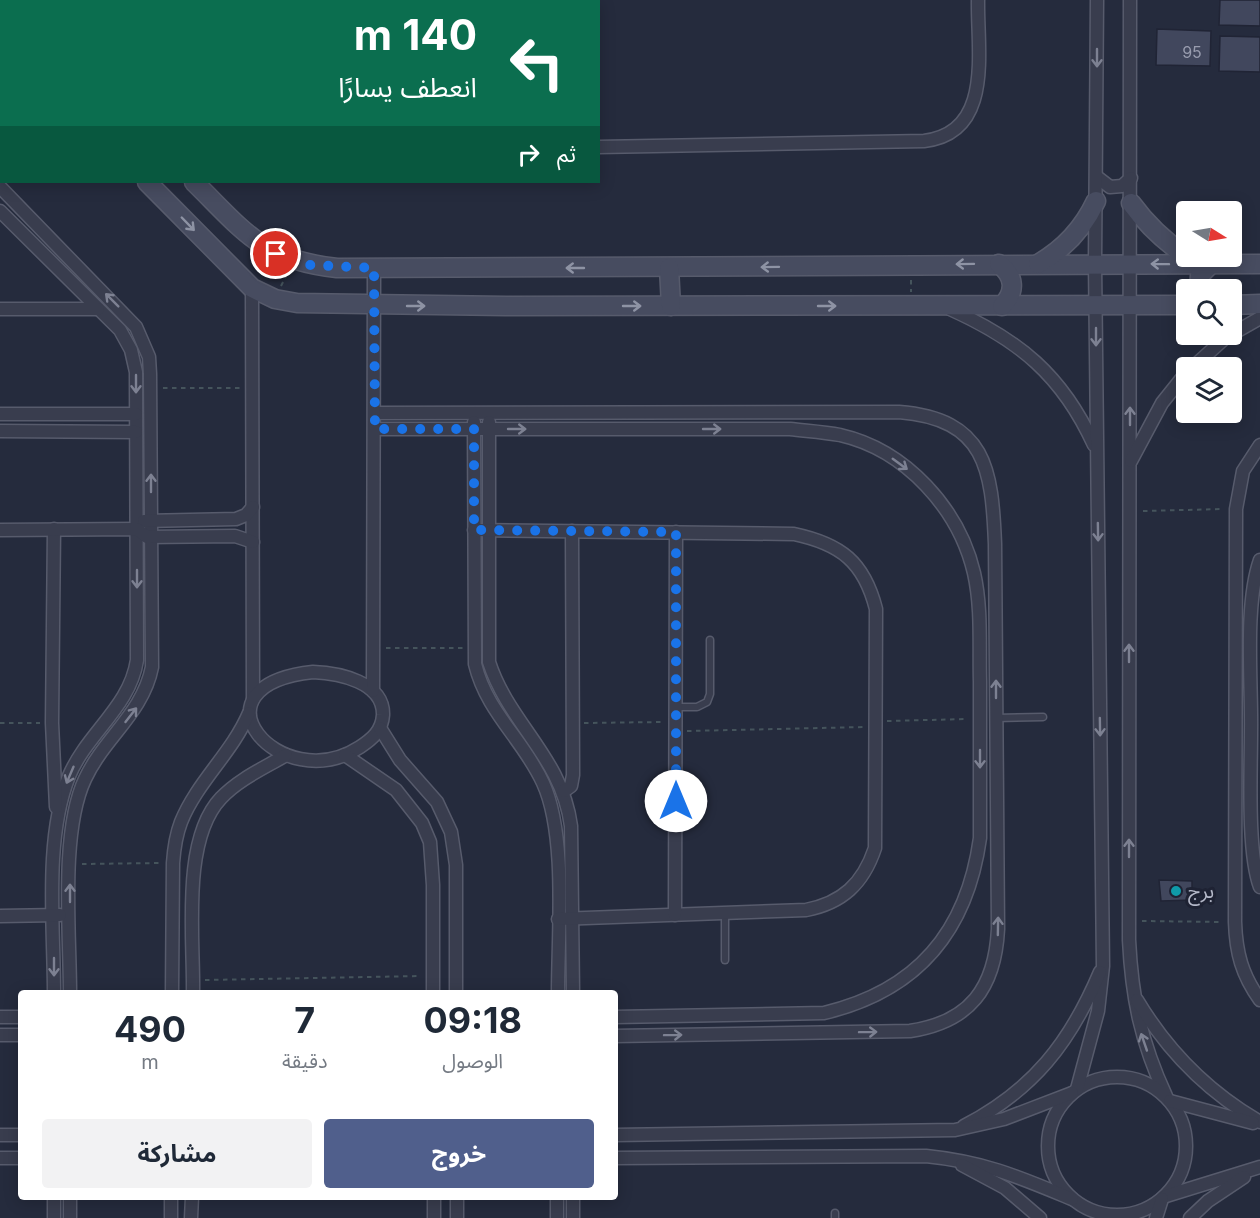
<!DOCTYPE html>
<html lang="ar">
<head>
<meta charset="utf-8">
<style>
	:root { --surface:#fff; --page:#f2f2f3; --text:#1f2937; --muted:#747a83; --accent:#505f8c }
	body { margin:0; font-family:Inter,"Noto Sans Arabic",sans-serif; background:var(--page); color:var(--text); direction:rtl; height:100vh; display:flex; flex-direction:column; font-size:22px; white-space:nowrap }
	* { box-sizing:border-box; margin:0 }
	p { font-size:20px; color:var(--muted) }
	.icon { flex:none; width:33px; height:33px; fill:none; stroke:currentColor; stroke-width:2; stroke-linecap:round; stroke-linejoin:round }
	.map { position:relative; flex:1; overflow:hidden; direction:ltr }
	.details { position:absolute; left:18px; top:990px; width:600px; height:210px; display:flex; flex-direction:column; background:var(--surface); border-radius:6px; box-shadow:0 3px 15px #0003; direction:rtl }
	.details>* { flex:none }
	.top-card { position:absolute; left:0px; top:0px; width:600px; height:183px; box-shadow:0 3px 15px #0003; direction:rtl; background:#0b6e4f; color:#fff; overflow:hidden }
	.needle { width:39px; rotate:101deg }
	.buttons { position:absolute; left:1176px; top:201px; display:grid; gap:12px }
	.buttons a { display:grid; place-items:center; width:66px; height:66px; border-radius:6px; background:var(--surface); box-shadow:0 3px 15px #0003; font-size:30px }
	.pin { position:absolute; display:grid; place-items:center; width:51px; height:51px; color:#fff; margin:-26px; border:3px solid #fff; border-radius:50%; box-shadow:0 2px 6px #0007 }
	.me { position:absolute; width:66px; margin:-33px; rotate:0deg; stroke-linejoin:round; filter:drop-shadow(0 0 4px #0008) }
	.turn { display:flex; align-items:center; gap:21px; height:126px; padding:0 24px; font-size:27px }
	.turn .icon { width:78px; height:78px; stroke-width:2.5 }
	.turn b { display:block; font-size:42px; line-height:51px }
	.then { display:flex; align-items:center; height:57px; padding:0 24px; background:#0003; gap:12px; font-size:22px }
	.eta { display:flex; justify-content:space-evenly; align-items:center; height:102px; text-align:center }
	.eta b { font-size:36px; font-weight:700; line-height:42px }
	.action { display:flex; gap:12px; margin-top:auto; padding:12px 24px }
	.action a { flex:1; height:69px; border-radius:6px; background:var(--accent); color:#fff; font-size:24px; font-weight:700; line-height:69px; text-align:center }
	.action a+a { background:var(--page); color:var(--text) }
	.map>svg:first-child { display:block }
	.building { fill:#41475d; stroke:#202435; stroke-width:1.5 }
	.lines { fill:none; stroke-linecap:round; stroke-linejoin:round }
	.lane-casing { stroke:#575b6c; stroke-width:9 }
	.street-casing { stroke:#575b6c; stroke-width:15 }
	.secondary-casing { stroke:#575b6c; stroke-width:21 }
	.path { stroke:#45545c; stroke-width:2; stroke-dasharray:4.5 4.5; stroke-linecap:butt }
	.lane { stroke:#393d4e; stroke-width:6 }
	.street { stroke:#393d4e; stroke-width:12 }
	.secondary { stroke:#474c60; stroke-width:18 }
	.oneway { stroke:#7d8192 }
	.oneway2 { stroke:#8e93a4 }
	.route { stroke:#1a73e8; stroke-width:10; stroke-dasharray:0 18 }
	.culture-dot { fill:#0f9aa8; stroke:#1e2233; stroke-width:2 }
	.labels { text-anchor:middle; dominant-baseline:central; stroke-width:6; stroke-linejoin:round; paint-order:stroke }
	.number-label { font-size:16px; fill:#989cae }
	.poi-label { font-size:20px; fill:#b5b9c9; stroke:#1e2233; text-anchor:start }
</style>
</head>
<body>
<div class="map">
<svg width="1260" height="1218" viewBox="0 0 1260 1218">
	<rect width="100%" height="100%" fill="#252b3d"/>
	<g class="building">
		<polygon points="1220,0 1260,0 1260,26 1219,25"/>
		<polygon points="1157,29 1211,31 1210,66 1156,65"/>
		<polygon points="1220,36 1260,37 1260,72 1219,71"/>
		<polygon points="1159,880 1192,881 1192,900 1161,901"/>
	</g>
	<g class="lines">
		<g class="lane-casing">
			<g id="lane">
				<polyline points="676,707 697,707 707,702 710,694 710,640"/>
				<polyline points="996,718 1043,717"/>
				<polyline points="725,960 725,913"/>
				<polyline points="835,1213 835,1218"/>
			</g>
		</g>
		<g class="street-casing">
			<g id="street">
				<polyline points="187,0 188,2"/>
				<path d="M1130 0 1129 940C1132 999 1141 1042 1166 1096"/>
				<polyline points="160,2 162,0"/>
				<polyline points="329,2 330,0"/>
				<path d="M598 147 924 141C994 133 977 51 978 0"/>
				<polyline points="1097,177 1110,187 1122,186 1131,178"/>
				<path d="M0 187 136 327 149 357 150 374 152 667C143 713 104 738 85 779 60 832 70 933 70 993"/>
				<path d="M0 211 120 330 131 350 136 372 137 660C130 707 87 733 69 776 44 839 54 926 54 993"/>
				<polyline points="252,288 253,699"/>
				<polyline points="0,309 98,309"/>
				<path d="M950 309C1019 340 1062 375 1094 445"/>
				<polyline points="1192,368 1225,338 1260,318"/>
				<path d="M375 413 899 412C986 419 992 469 995 544L998 929C995 988 970 1022 910 1031L615 1036"/>
				<polyline points="0,414 136,414"/>
				<path d="M474 422 475 664C487 713 523 739 543 783 567 835 558 934 558 993"/>
				<path d="M489 422V662C509 724 562 757 571 826L573 993"/>
				<path d="M375 429H790C807 431 824 432 840 435 906 450 959 509 974 573 982 608 979 646 980 682 980 734 980 786 980 838 967 932 917 991 824 1013L615 1017"/>
				<polyline points="0,431 136,432"/>
				<path d="M1260 445 1243 471 1236 509 1235 922C1236 953 1242 975 1260 1000"/>
				<polyline points="1131,461 1162,403 1186,373"/>
				<polyline points="144,521 236,519 246,515 253,507"/>
				<polyline points="54,529 52,723 56,807"/>
				<polyline points="0,530 137,529 147,537 235,536 253,542"/>
				<path d="M474 530 794 534C841 544 864 562 876 609L875 848C863 884 842 903 806 910L558 919"/>
				<path d="M1260 560C1244 606 1252 682 1251 732 1251 772 1247 852 1260 887"/>
				<path d="M313 672C339 673 384 682 383 715 382 731 372 739 360 747 280 799 184 686 313 672Z"/>
				<polyline points="373,691 374,268"/>
				<polyline points="380,728 400,760 437,802 451,832 456,865 456,993"/>
				<polyline points="345,755 396,790 422,823 430,842 433,885 433,993"/>
				<polyline points="564,791 571,786 573,775 572,531"/>
				<polyline points="675,915 676,532"/>
				<polyline points="0,916 60,915"/>
				<path d="M172 993 173 863C174 849 176 835 181 822 197 782 232 753 249 713"/>
				<path d="M193 993C194 938 181 840 221 798 239 779 264 768 286 755"/>
				<path d="M1137 1000C1168 1052 1208 1092 1260 1122"/>
				<polyline points="0,1017 21,1017"/>
				<polyline points="0,1035 21,1035"/>
				<circle cx="1117" cy="1146" r="69"/>
				<polyline points="1077,1089 1098,1011 1103,966 1095,263 1097,0"/>
				<polyline points="1170,1101 1253,1123"/>
				<path d="M964 1126C1033 1090 1070 1043 1100 972"/>
				<polyline points="0,1135 21,1135"/>
				<polyline points="615,1135 955,1130 1004,1119 1072,1093"/>
				<polyline points="0,1158 21,1158"/>
				<path d="M615 1158 926 1156C985 1162 1019 1177 1072 1199"/>
				<polyline points="962,1165 1005,1188 1040,1218"/>
				<polyline points="1166,1196 1260,1167"/>
				<polyline points="54,1197 54,1218"/>
				<polyline points="70,1197 70,1218"/>
				<polyline points="434,1197 434,1218"/>
				<polyline points="457,1197 457,1218"/>
				<polyline points="557,1197 557,1218"/>
				<polyline points="573,1197 573,1218"/>
				<polyline points="171,1218 171,1197"/>
				<polyline points="191,1218 192,1197"/>
				<polyline points="1156,1218 1162,1199"/>
				<polyline points="1190,1218 1208,1201 1244,1177"/>
			</g>
		</g>
		<g class="secondary-casing">
			<g id="secondary">
				<polyline points="14,0 16,2"/>
				<polyline points="0,33 2,34"/>
				<polyline points="147,182 252,288 275,299 297,303 506,306 1186,305"/>
				<path d="M194 182C245 232 262 260 337 268L1260 264"/>
				<path d="M1131 203C1147 225 1164 241 1186 256"/>
				<path d="M999 264C1015 276 1016 292 1002 306"/>
				<path d="M1038 264C1064 249 1083 229 1096 201"/>
				<polyline points="669,268 671,306"/>
				<polyline points="1199,290 1200,275 1210,265 1202,262"/>
				<polyline points="1232,305 1260,304"/>
			</g>
		</g>
		<g class="path">
			<polyline points="911,280 911,292"/>
			<polyline points="281,286 288,272"/>
			<polyline points="163,388 241,388"/>
			<polyline points="1143,511 1224,509"/>
			<polyline points="386,648 464,648"/>
			<polyline points="887,721 968,719"/>
			<polyline points="0,723 40,723"/>
			<polyline points="584,723 663,722"/>
			<polyline points="687,731 865,727"/>
			<polyline points="82,864 160,863"/>
			<polyline points="1142,921 1223,922"/>
			<polyline points="205,980 421,976"/>
		</g>
		<use href="#lane" class="lane"/>
		<use href="#street" class="street"/>
		<use href="#secondary" class="secondary"/>
	</g>
	<defs><path id="oneway-shaft" d="M-6 0H5M1.5-3L5.5 0L1.5 3" fill="none" stroke-width="1.6" stroke-linecap="round" stroke-linejoin="round" transform="scale(1.5)"/></defs>
	<g class="oneway">
		<use href="#oneway-shaft" transform="translate(1097 58) rotate(90)"/>
		<use href="#oneway-shaft" transform="translate(112 300) rotate(-135)"/>
		<use href="#oneway-shaft" transform="translate(1096 337) rotate(90)"/>
		<use href="#oneway-shaft" transform="translate(136 384) rotate(90)"/>
		<use href="#oneway-shaft" transform="translate(1130 416) rotate(-90)"/>
		<use href="#oneway-shaft" transform="translate(517 429)"/>
		<use href="#oneway-shaft" transform="translate(712 429)"/>
		<use href="#oneway-shaft" transform="translate(900 464) rotate(36)"/>
		<use href="#oneway-shaft" transform="translate(151 483) rotate(-90)"/>
		<use href="#oneway-shaft" transform="translate(1098 532) rotate(89)"/>
		<use href="#oneway-shaft" transform="translate(137 579) rotate(90)"/>
		<use href="#oneway-shaft" transform="translate(1129 653) rotate(-90)"/>
		<use href="#oneway-shaft" transform="translate(996 689) rotate(-90)"/>
		<use href="#oneway-shaft" transform="translate(131 715) rotate(-52)"/>
		<use href="#oneway-shaft" transform="translate(1100 727) rotate(89)"/>
		<use href="#oneway-shaft" transform="translate(980 759) rotate(90)"/>
		<use href="#oneway-shaft" transform="translate(70 775) rotate(113)"/>
		<use href="#oneway-shaft" transform="translate(1129 848) rotate(-90)"/>
		<use href="#oneway-shaft" transform="translate(70 893) rotate(-90)"/>
		<use href="#oneway-shaft" transform="translate(998 926) rotate(-89)"/>
		<use href="#oneway-shaft" transform="translate(54 967) rotate(90)"/>
		<use href="#oneway-shaft" transform="translate(868 1032) rotate(-1)"/>
		<use href="#oneway-shaft" transform="translate(673 1035) rotate(-1)"/>
		<use href="#oneway-shaft" transform="translate(1144 1042) rotate(-109)"/>
	</g>
	<g class="oneway2">
		<use href="#oneway-shaft" transform="translate(188 224) rotate(46)"/>
		<use href="#oneway-shaft" transform="translate(965 264) rotate(179)"/>
		<use href="#oneway-shaft" transform="translate(1160 264) rotate(-179)"/>
		<use href="#oneway-shaft" transform="translate(770 267) rotate(179)"/>
		<use href="#oneway-shaft" transform="translate(575 268) rotate(180)"/>
		<use href="#oneway-shaft" transform="translate(416 306)"/>
		<use href="#oneway-shaft" transform="translate(632 306)"/>
		<use href="#oneway-shaft" transform="translate(827 306)"/>
	</g>
	<g class="lines">
		<polyline class="route" points="276,254 310,265 374,268 375,429 474,429 474,530 676,532 676,801"/>
	</g>
	<circle class="culture-dot" cx="1176" cy="891" r="6"/>
	<g class="labels">
		<g class="number-label">
			<text x="1192" y="52">95</text>
		</g>
		<g class="poi-label">
			<text x="1188" y="891">برج</text>
		</g>
	</g>
</svg>
<div class="buttons">
<a><svg class="needle" viewBox="-14 -14 28 28"><path d="M0-13l5 13h-10z" fill="#e53935"/><path d="M0 13l5-13h-10z" fill="#747a83"/></svg></a>
<a><svg class="icon" aria-label="search" viewBox="0 0 24 24"><circle cx="10" cy="10" r="6"/><path d="M15 15l6 6"/></svg></a>
<a><svg class="icon" aria-label="layers" viewBox="0 0 24 24"><path d="M12 4l9 5-9 5-9-5zM3 14l9 5 9-5"/></svg></a>
</div>
<div class="pin" style="left:276px;top:254px;background:#d93025"><svg class="icon" aria-label="arrive" viewBox="0 0 24 24"><path d="M6 21V4h12l-3 4 3 4H6"/></svg></div>
<svg class="me" style="left:676px;top:801px" viewBox="-20 -20 40 40"><circle r="19" fill="#fff"/><path d="M0-13L10 11 0 6-10 11z" fill="#1a73e8"/></svg>
<div class="top-card">
<div class="turn"><svg class="icon" aria-label="left" viewBox="0 0 24 24"><path d="M17 20v-9H6M10 6l-5 5 5 5"/></svg><div><b>140 m</b>انعطف يسارًا</div></div>
<div class="then">ثم<svg class="icon" aria-label="right" viewBox="0 0 24 24"><path d="M7 20v-9h11M14 6l5 5-5 5"/></svg></div>
</div>
<section class="details">
<div class="eta">
<div><b>09:18</b><p>الوصول</p></div>
<div><b>7</b><p>دقيقة</p></div>
<div><b>490</b><p>m</p></div>
</div>
<div class="action"><a>خروج</a><a>مشاركة</a></div>
</section>
</div>
</body>
</html>
